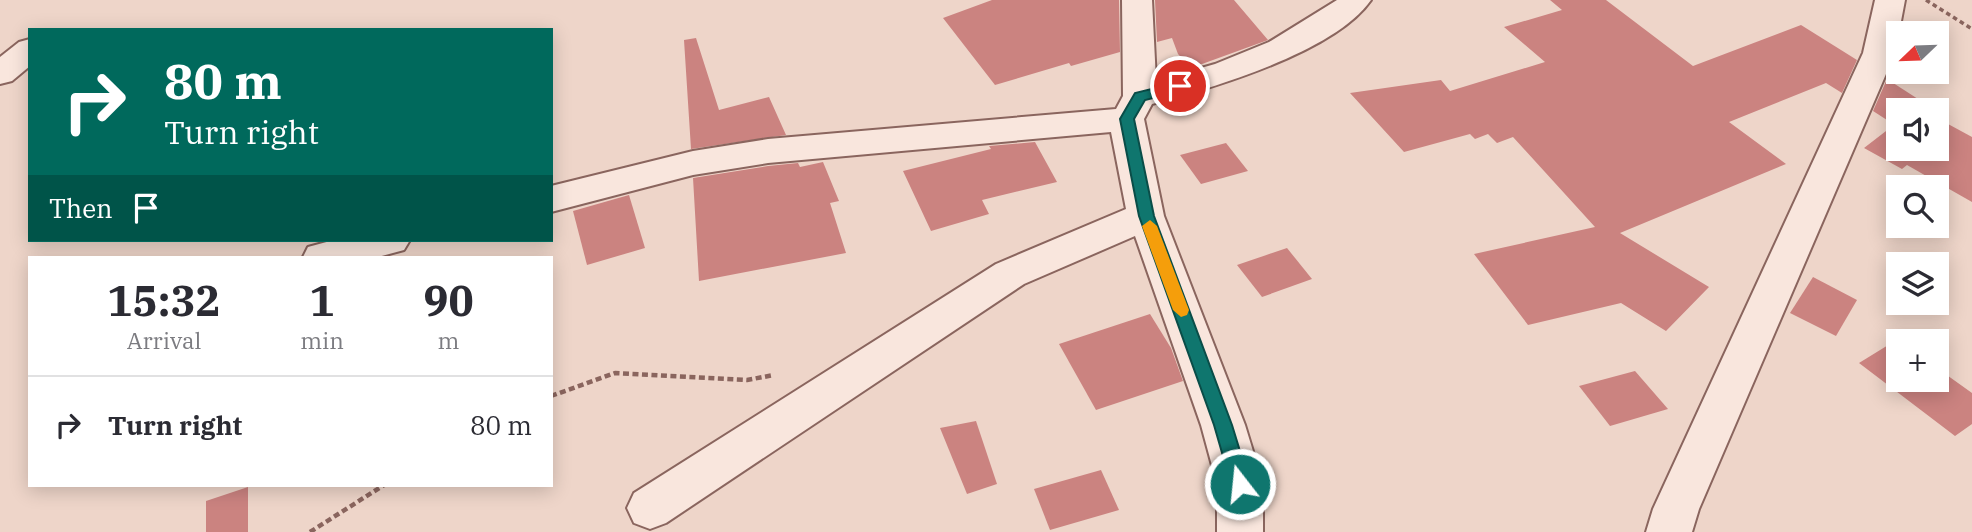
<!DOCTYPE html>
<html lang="en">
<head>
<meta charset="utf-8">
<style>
	:root { --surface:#fff; --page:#f7f7f7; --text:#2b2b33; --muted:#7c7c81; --line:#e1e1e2 }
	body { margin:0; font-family:"IBM Plex Serif",serif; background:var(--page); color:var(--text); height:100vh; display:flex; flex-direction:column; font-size:26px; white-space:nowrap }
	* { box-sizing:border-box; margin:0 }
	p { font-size:23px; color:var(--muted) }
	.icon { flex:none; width:38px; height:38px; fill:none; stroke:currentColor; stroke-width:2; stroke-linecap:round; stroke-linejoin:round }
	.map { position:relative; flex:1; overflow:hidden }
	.side { position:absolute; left:28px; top:256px; width:525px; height:231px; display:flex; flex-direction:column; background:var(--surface); border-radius:0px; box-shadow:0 4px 18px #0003 }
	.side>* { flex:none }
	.banner { position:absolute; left:28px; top:28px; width:525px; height:214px; border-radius:0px; box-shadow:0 4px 18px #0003; background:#00695c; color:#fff; overflow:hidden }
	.needle { width:46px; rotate:247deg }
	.fabs { position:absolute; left:1886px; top:21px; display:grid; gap:14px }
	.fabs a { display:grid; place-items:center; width:63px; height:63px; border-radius:0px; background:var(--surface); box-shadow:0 4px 18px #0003; font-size:35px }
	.pin { position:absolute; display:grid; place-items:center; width:60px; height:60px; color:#fff; margin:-30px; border:4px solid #fff; border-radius:50%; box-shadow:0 2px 7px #0007 }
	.me { position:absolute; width:77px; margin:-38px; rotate:344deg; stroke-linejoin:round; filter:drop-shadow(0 0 5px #0008) }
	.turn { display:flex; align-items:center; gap:24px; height:147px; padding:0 21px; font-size:32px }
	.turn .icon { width:91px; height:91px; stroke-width:2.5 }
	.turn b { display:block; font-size:49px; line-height:60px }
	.then { display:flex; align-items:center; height:66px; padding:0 21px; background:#0003; gap:14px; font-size:26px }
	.eta { display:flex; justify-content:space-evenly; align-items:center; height:119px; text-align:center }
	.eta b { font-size:42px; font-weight:700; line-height:49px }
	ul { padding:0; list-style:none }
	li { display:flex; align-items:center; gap:21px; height:98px; padding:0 21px; border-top:2px solid var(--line) }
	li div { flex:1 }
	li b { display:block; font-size:26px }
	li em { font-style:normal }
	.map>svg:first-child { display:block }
	.building { fill:#cb8380 }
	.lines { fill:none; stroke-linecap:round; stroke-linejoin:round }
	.street-casing { stroke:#8a655e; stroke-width:4 }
	.path-far1 { stroke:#8a655e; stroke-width:3.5; stroke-dasharray:4.5 3.5; stroke-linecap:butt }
	.path { stroke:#8a655e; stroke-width:4.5; stroke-dasharray:6 3.5; stroke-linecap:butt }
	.street { fill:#f9e6dd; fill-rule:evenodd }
	.route { fill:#0f766e; stroke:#0a4d48; stroke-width:2 }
	.slow { fill:#f59e0b }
</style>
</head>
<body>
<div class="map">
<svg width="1972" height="532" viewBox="0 0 1972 532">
	<rect width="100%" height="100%" fill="#eed5c9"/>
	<g class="building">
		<polygon points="992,0 1119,0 1120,52 1071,66 1069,63 995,85 943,18"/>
		<polygon points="1155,0 1234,0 1268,40 1191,68 1178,54 1172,38 1157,42"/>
		<polygon points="1550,0 1606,0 1693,66 1801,25 1857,60 1842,93 1826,83 1729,122 1786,164 1620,233 1709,287 1666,331 1621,303 1528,325 1474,254 1595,227 1513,137 1497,143 1488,134 1475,139 1470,134 1404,152 1350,93 1441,80 1450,91 1545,62 1504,27 1562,10"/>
		<polygon points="696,38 719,110 769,97 786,135 691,149 684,40"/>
		<polygon points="1887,79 1918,99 1887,120 1873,111"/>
		<polygon points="1937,118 1972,137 1972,202 1907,165 1902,169 1864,148 1899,121 1899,149 1937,149"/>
		<polygon points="1035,142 1057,182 982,200 989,214 931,231 903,171 991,149 989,146"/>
		<polygon points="1226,143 1248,171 1201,184 1180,155"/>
		<polygon points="823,162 839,201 830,203 846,253 699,281 693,178 768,166 798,163 800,167"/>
		<polygon points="629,195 645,248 587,265 573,211"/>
		<polygon points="1287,248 1312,279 1262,297 1237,265"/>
		<polygon points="1813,277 1857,300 1836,336 1790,313"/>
		<polygon points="1150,314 1171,348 1183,381 1096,410 1059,344"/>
		<polygon points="1898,339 1901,341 1899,380 1937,380 1937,368 1972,393 1972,424 1955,436 1859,363"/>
		<polygon points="1635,371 1668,409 1610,426 1579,386"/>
		<polygon points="976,421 997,484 967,494 940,428"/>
		<polygon points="1101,470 1119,510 1050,530 1034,489"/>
		<polygon points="248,487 248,532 206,532 206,501"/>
	</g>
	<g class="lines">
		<g class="street-casing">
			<g id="street">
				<path d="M1122 0H1152L1156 81 1215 64 1269 42 1337 0H1371C1335 52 1212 88 1152 104L1144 119 1164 216 1245 425 1263 484V532H1217V484L1201 425 1135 236 1024 284 666 523 650 529 634 523 627 508 634 493 996 264 1126 209 1111 132 768 163 693 175 551 212V186L693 151 768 139 1116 109 1123 96Z"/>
				<polygon points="1875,0 1905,0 1895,53 1699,509 1692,532 1646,532 1653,509 1863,53"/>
				<polygon points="30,39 30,66 12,81 0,84 0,57 19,42"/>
				<polygon points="334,240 410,240 404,250 378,257 303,257 308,247"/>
			</g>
		</g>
		<polyline class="path-far1" points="1926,0 1972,29"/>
		<g class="path">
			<polyline points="551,396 615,373 747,380 774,375"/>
			<polyline points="310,532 384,485"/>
		</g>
		<use href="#street" class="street"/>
	</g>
	<polygon class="route" points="1180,82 1187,86 1185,90 1145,100 1134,119 1154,216 1232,425 1250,484 1247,490 1240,493 1234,490 1231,484 1214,425 1139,216 1120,119 1135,93"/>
	<polygon class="slow" points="1150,220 1157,226 1189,310 1187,315 1181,317 1173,310 1142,226"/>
</svg>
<div class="fabs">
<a><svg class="needle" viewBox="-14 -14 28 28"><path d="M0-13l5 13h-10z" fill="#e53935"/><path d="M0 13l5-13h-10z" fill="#7c7c81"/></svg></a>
<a><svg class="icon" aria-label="sound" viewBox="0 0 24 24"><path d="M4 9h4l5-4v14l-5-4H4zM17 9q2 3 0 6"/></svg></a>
<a><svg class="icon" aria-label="search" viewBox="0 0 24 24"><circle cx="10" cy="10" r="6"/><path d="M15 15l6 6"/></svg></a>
<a><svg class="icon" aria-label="layers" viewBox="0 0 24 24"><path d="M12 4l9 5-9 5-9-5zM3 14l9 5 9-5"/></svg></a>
<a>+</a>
</div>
<div class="pin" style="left:1180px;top:86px;background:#d93025"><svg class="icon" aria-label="arrive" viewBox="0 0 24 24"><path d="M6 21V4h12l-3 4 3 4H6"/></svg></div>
<svg class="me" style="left:1240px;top:484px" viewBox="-20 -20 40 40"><circle r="17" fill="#0f766e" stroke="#fff" stroke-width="3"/><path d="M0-11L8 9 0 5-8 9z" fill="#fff"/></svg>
<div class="banner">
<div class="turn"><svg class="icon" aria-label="right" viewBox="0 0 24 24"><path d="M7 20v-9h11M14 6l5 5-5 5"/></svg><div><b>80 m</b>Turn right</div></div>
<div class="then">Then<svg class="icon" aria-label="arrive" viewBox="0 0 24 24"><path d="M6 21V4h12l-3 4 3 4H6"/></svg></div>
</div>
<section class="side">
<div class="eta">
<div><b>15:32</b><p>Arrival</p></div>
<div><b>1</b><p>min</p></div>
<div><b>90</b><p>m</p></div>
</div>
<ul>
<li><svg class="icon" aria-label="right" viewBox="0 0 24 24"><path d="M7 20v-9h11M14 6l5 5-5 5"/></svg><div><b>Turn right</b></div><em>80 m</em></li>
</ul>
</section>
</div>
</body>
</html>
